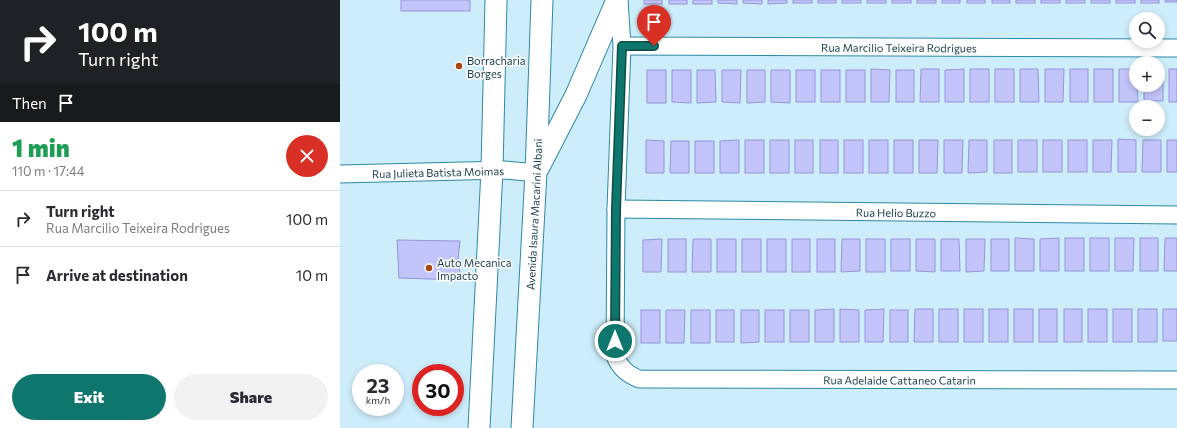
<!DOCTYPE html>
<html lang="en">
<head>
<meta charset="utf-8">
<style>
	:root { --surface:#fff; --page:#f2f2f3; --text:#2b2b33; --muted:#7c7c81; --line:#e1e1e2; --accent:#0f766e }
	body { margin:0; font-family:Commissioner,sans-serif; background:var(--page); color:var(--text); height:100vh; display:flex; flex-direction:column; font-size:15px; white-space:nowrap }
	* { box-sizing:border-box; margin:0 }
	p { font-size:13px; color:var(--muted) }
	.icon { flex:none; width:22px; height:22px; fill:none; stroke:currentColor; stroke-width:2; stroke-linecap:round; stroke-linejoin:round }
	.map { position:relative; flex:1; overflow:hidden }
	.panel { display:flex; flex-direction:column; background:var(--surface); width:340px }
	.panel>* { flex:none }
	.hud { background:#202124; color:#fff; overflow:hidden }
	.tools { position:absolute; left:789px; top:12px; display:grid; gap:8px }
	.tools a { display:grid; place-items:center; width:36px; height:36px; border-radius:50%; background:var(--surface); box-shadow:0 2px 6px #0003; font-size:20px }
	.speed { position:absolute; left:12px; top:364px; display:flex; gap:8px; font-size:20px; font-weight:700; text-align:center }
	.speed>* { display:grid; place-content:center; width:52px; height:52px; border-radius:50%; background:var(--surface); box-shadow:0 2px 6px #0003; line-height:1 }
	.speed small { font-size:10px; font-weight:400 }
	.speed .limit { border:6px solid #d22; background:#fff; color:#111 }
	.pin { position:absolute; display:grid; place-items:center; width:34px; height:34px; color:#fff; margin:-41px -17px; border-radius:50% 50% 50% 0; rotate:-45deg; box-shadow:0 0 4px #0007 }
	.pin .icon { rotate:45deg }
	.me { position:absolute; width:44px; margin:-22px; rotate:0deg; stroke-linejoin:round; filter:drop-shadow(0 0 3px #0008) }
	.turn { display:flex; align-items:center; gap:14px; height:84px; padding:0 12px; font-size:18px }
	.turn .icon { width:52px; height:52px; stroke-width:2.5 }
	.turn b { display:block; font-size:28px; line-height:34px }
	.then { display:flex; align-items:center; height:38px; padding:0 12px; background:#0003; gap:8px; font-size:15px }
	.round { display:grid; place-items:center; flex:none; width:42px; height:42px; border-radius:21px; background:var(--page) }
	.head { display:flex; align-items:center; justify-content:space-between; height:68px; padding:0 12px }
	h1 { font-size:24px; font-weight:800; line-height:30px; color:#1e9e55 }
	.cta { display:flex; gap:8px; margin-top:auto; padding:8px 12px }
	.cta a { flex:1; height:46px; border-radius:24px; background:var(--accent); color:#fff; font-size:16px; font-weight:800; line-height:46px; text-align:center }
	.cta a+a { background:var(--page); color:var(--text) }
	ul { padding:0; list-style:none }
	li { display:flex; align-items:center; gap:12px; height:56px; padding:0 12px; border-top:1px solid var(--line) }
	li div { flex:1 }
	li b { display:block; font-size:15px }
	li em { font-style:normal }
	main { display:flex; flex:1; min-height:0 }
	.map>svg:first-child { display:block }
	.building { fill:#c2c4fa; stroke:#9596d7 }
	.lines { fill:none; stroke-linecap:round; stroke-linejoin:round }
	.minor-casing { stroke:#2c89a6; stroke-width:19 }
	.tertiary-casing { stroke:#2c89a6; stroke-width:23 }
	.minor { stroke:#fff; stroke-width:17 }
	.tertiary { stroke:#fff; stroke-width:21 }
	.route-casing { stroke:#0a4d48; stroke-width:10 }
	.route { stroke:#0f766e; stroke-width:7 }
	.poi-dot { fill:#a94510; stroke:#fff; stroke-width:1.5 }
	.labels { text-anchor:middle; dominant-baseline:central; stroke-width:3; stroke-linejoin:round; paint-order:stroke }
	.street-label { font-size:11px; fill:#1c414e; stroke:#fff }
	.poi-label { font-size:11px; fill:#1c414e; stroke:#fff; text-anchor:start }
</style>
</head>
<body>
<main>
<section class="panel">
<div class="hud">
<div class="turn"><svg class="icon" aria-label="right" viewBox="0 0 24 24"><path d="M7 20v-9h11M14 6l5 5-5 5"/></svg><div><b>100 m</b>Turn right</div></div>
<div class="then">Then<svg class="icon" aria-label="arrive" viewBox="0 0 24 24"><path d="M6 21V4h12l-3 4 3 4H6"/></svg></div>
</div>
<div class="head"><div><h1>1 min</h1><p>110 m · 17:44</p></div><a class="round" style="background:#d93025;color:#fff"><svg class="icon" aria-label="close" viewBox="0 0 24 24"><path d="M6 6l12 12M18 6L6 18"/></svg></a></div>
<ul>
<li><svg class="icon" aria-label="right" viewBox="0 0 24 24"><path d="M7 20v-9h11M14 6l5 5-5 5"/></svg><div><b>Turn right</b><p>Rua Marcilio Teixeira Rodrigues</p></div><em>100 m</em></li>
<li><svg class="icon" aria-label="arrive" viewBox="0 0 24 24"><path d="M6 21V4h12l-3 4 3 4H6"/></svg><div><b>Arrive at destination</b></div><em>10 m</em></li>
</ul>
<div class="cta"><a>Exit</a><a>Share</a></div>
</section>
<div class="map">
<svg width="837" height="428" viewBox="0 0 837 428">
	<rect width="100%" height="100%" fill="#cdedfa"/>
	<g class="building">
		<rect x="61" y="0" width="69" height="11"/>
		<rect x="304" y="0" width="18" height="4"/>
		<rect x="329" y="0" width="18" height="4"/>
		<rect x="353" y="0" width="19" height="4"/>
		<polygon points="378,0 397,0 397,4 378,3"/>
		<polygon points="403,0 422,0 422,4 403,3"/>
		<polygon points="428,0 447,0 447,3 428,4"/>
		<rect x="453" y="0" width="19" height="3"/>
		<rect x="478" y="0" width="18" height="3"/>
		<rect x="502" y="0" width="19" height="3"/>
		<rect x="527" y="0" width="19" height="3"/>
		<rect x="552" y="0" width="19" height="3"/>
		<rect x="577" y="0" width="19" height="3"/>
		<rect x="602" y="0" width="18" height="3"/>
		<rect x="627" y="0" width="18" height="3"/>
		<rect x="652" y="0" width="18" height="3"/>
		<rect x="676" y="0" width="19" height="3"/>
		<rect x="701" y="0" width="19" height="3"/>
		<rect x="726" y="0" width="19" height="3"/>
		<rect x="751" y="0" width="19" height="3"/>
		<rect x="776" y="0" width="19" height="3"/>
		<rect x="801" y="0" width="18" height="3"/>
		<rect x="825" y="0" width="12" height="2"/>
		<polygon points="531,69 550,70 549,102 531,102"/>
		<polygon points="581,69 599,69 599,102 580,102"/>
		<polygon points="624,69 624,102 605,102 605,70"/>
		<rect x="630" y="69" width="19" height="33"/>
		<rect x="655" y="69" width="19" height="33"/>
		<polygon points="680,69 698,69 699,102 680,102"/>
		<polygon points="705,69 724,69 723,102 705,102"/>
		<rect x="730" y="69" width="18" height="33"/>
		<rect x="754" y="69" width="19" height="33"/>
		<polygon points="779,69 796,69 798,102 779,102"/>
		<polygon points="818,69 823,69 823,101 804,101 804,85 818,85"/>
		<rect x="829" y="69" width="8" height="33"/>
		<rect x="307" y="70" width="19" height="33"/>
		<polygon points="332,70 351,70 351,103 332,102"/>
		<polygon points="357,70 375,70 376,102 357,103"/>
		<polygon points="382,70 401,70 400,103 382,102"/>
		<polygon points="407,70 425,70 425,102 407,103"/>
		<polygon points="431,70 450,70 450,103 431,102"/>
		<rect x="456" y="70" width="19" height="32"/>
		<rect x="481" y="70" width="19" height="32"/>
		<rect x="506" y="70" width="19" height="32"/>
		<rect x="556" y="70" width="18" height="32"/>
		<polygon points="778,139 796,140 796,172 778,172"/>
		<polygon points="306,140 324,141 324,173 306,173"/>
		<polygon points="399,140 399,173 380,173 380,141"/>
		<rect x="405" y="140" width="19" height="33"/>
		<rect x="430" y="140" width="19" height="33"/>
		<rect x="455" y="140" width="18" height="33"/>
		<rect x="480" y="140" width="18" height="33"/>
		<rect x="504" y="140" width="19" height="33"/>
		<rect x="529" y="140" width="19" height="33"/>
		<rect x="554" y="140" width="19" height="33"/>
		<polygon points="579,140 598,140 597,173 579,173"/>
		<polygon points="604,140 623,140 622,173 604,173"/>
		<polygon points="629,140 647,140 647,172 628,173"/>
		<rect x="654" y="140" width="18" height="33"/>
		<rect x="678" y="140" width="19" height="32"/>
		<rect x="703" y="140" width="19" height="32"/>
		<rect x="728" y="140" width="19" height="32"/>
		<polygon points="753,140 772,140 771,172 753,172"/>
		<polygon points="803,140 821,140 821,172 802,172"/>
		<rect x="827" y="140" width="10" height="32"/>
		<polygon points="331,141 349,141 349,173 330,173"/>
		<rect x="355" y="141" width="19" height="32"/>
		<polygon points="675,238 694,239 694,271 675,271"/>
		<polygon points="719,238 719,271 700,271 700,239"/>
		<rect x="725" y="238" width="19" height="33"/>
		<rect x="750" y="238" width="19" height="33"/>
		<polygon points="775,238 794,238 793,271 775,271"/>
		<rect x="800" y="238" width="18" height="33"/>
		<polygon points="825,238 837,238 837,271 824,271"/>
		<polygon points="322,239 321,272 303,272 303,240"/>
		<rect x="328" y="239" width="18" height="33"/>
		<polygon points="353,239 371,239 371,272 352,272"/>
		<rect x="377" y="239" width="19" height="33"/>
		<rect x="402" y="239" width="19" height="33"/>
		<rect x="427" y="239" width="19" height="33"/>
		<rect x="452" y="239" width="18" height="33"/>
		<rect x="477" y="239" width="18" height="33"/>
		<polygon points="502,239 520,239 520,271 501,272"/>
		<rect x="526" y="239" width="19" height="33"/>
		<rect x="551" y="239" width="19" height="32"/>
		<polygon points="576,239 595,239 595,272 576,271"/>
		<polygon points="601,239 619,239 620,271 601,271"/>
		<polygon points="626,239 645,239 644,271 626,272"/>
		<rect x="651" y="239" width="18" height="32"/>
		<polygon points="57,240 120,241 118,259 121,280 59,278"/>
		<polygon points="494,309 494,342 475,342 475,310"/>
		<polygon points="500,309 519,310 519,342 500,342"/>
		<polygon points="544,309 543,342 525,342 525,310"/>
		<polygon points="575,309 593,309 593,342 574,342"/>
		<rect x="599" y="309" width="19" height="33"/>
		<rect x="624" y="309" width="19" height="33"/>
		<rect x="649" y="309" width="19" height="33"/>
		<rect x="674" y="309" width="19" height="33"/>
		<rect x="699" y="309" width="18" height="33"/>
		<rect x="724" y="309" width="18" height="33"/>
		<rect x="748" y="309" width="19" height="33"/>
		<rect x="773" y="309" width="19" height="33"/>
		<rect x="798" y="309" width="19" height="33"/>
		<rect x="823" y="309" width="14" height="32"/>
		<rect x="301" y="310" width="19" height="33"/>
		<polygon points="326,310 345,310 344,343 326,343"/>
		<rect x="351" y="310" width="19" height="33"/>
		<rect x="376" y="310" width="18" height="32"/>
		<polygon points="401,310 419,310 419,342 401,343"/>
		<rect x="425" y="310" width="19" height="32"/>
		<rect x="450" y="310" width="19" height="32"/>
		<rect x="550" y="310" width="18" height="32"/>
	</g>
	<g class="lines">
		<g class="minor-casing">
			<g id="minor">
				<path id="s1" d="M279 0 282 46 276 209 275 356C280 368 287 374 299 379L837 380"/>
				<path id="s2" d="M282 46 837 48"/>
				<path id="s3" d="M0 174 165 170 196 173"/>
				<path id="s4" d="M276 209 837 215"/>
			</g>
		</g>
		<g class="tertiary-casing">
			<g id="tertiary">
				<polyline points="199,167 236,95 277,0"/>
				<polyline points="139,428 152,170 156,0"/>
				<path id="s5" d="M182 428 196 173 202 0"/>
			</g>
		</g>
		<use href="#minor" class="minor"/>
		<use href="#tertiary" class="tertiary"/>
	</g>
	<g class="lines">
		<g class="route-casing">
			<polyline id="route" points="275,341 276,209 282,46 314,46"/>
		</g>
		<use href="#route" class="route"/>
	</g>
	<g class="poi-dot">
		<circle cx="119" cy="66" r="4"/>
		<circle cx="89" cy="268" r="4"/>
	</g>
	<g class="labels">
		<g class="street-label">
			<text stroke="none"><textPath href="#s2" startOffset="277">Rua Marcilio Teixeira Rodrigues</textPath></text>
			<text stroke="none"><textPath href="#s3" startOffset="98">Rua Julieta Batista Moimas</textPath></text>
			<text stroke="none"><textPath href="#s4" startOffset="280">Rua Helio Buzzo</textPath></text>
			<text stroke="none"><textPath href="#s5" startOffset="214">Avenida Isaura Macarini Albani</textPath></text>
			<text stroke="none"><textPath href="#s1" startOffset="651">Rua Adelaide Cattaneo Catarin</textPath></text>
		</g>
		<g class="poi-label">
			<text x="127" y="60">Borracharia<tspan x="127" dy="13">Borges</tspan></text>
			<text x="97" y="262">Auto Mecanica<tspan x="97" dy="13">Impacto</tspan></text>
		</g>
	</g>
</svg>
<div class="tools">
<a><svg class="icon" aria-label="search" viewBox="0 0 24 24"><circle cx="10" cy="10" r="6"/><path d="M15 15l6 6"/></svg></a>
<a>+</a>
<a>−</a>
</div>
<div class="speed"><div>23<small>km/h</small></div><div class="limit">30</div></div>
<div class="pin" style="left:314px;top:46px;background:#d93025"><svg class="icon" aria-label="arrive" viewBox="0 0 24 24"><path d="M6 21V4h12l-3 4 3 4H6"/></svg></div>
<svg class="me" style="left:275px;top:341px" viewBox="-20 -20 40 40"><circle r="17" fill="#0f766e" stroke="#fff" stroke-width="3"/><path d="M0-11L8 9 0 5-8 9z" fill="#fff"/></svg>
</div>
</main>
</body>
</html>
